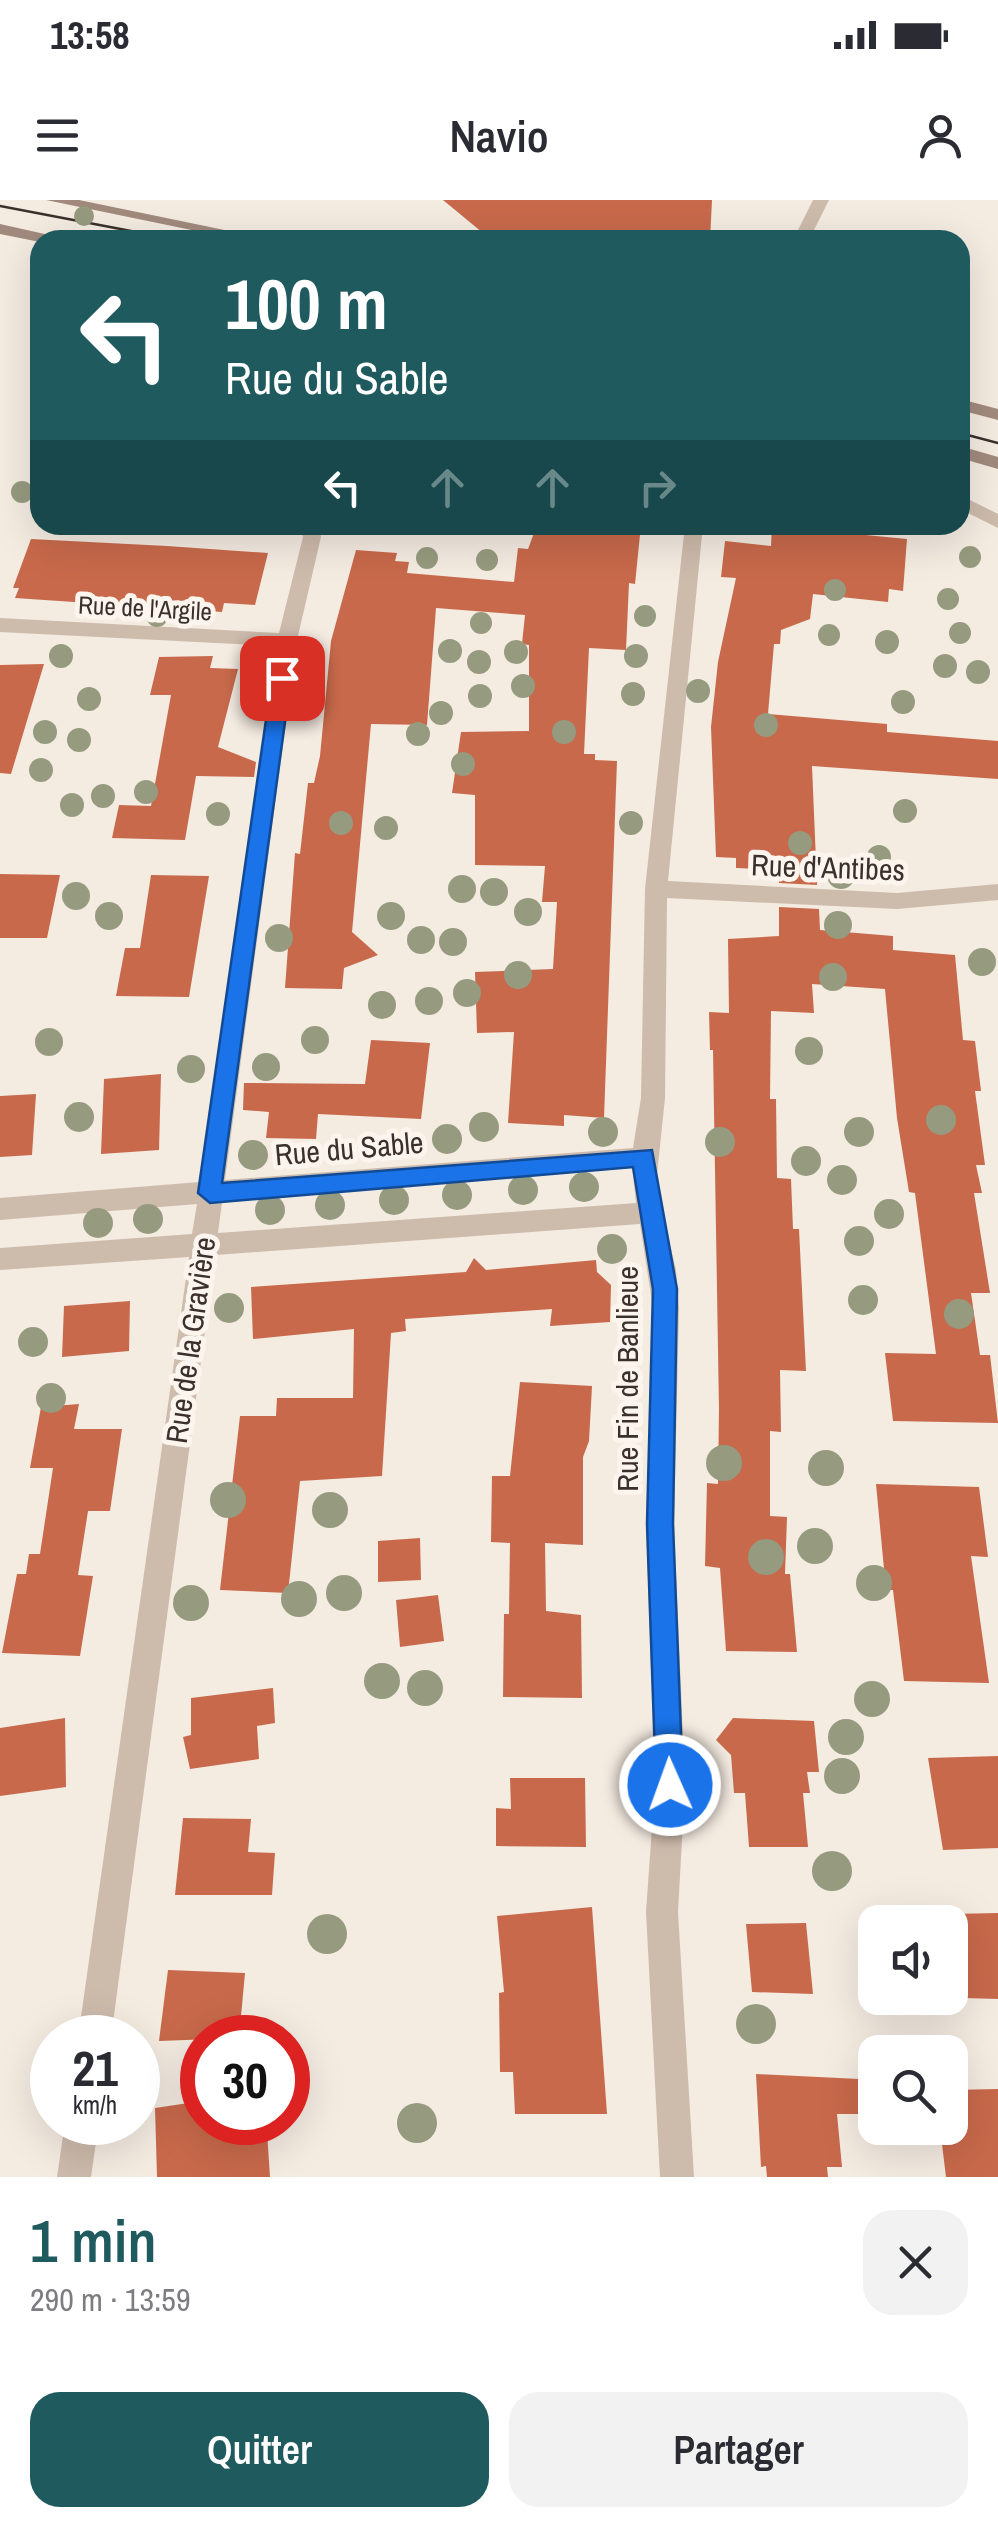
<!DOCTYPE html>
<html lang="fr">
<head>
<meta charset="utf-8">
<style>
	:root { --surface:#fff; --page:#f2f2f3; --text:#2b2b33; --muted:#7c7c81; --accent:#1f5a5e }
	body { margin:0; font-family:"Archivo Narrow",sans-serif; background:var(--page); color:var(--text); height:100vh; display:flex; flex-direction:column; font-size:38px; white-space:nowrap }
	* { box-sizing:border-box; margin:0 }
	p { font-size:32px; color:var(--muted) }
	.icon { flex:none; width:55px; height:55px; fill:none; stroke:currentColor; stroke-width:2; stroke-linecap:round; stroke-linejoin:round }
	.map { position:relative; height:1977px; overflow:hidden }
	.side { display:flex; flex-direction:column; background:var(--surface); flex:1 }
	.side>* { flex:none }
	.hud { position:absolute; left:30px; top:30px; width:940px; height:305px; border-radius:30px; box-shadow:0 10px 40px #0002; background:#1f5a5e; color:#fff; overflow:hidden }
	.tools { position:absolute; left:858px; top:1705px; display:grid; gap:20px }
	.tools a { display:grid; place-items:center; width:110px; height:110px; border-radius:20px; background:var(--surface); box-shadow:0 10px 40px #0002; font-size:50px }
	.speed { position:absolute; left:30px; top:1815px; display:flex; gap:20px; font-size:50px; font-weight:700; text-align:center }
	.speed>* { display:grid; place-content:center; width:130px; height:130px; border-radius:50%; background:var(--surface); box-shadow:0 10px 40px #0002; line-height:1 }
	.speed small { font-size:25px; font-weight:400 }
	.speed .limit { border:15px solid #d22; background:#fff; color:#111 }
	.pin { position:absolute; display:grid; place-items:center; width:85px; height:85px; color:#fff; margin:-42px; border-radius:20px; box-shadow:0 5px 15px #0006 }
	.me { position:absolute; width:110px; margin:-55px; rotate:358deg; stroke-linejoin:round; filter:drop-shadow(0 0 8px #0008) }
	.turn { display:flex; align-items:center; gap:35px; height:210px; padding:0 30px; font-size:45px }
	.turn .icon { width:130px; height:130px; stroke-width:2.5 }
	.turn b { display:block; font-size:70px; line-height:85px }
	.lanes { display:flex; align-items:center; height:95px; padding:0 30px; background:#0003; justify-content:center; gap:50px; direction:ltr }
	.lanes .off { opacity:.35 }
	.round { display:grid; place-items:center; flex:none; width:105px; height:105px; border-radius:30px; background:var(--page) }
	.headline { display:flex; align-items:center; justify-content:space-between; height:170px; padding:0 30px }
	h1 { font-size:60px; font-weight:600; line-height:75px; color:var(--accent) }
	.cta { display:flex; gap:20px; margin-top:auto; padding:20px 30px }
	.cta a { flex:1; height:115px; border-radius:30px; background:var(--accent); color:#fff; font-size:40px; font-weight:600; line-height:115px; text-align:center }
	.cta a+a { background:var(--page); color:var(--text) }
	.status { display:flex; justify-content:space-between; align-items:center; height:70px; padding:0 50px; background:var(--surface); direction:ltr }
	.status svg { height:28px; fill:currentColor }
	header { display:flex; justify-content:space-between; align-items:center; height:130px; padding:0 30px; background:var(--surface); font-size:45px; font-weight:600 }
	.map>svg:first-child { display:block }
	.building { fill:#c8694b }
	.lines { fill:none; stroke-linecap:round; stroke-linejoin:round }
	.street { fill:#cdbbac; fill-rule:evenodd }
	.secondary { fill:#a18a7d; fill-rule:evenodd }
	.tram { stroke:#3b302b; stroke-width:2.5 }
	.tree { fill:#969b7f }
	.route { fill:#1a73e8; stroke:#114b97; stroke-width:2.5 }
	.labels { text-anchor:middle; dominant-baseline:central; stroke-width:10; stroke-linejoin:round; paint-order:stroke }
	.far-street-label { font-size:25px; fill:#3b302b; stroke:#fbf5ee }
	.street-label { font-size:30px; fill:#3b302b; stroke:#fbf5ee }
</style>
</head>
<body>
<div class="status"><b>13:58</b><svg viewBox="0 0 49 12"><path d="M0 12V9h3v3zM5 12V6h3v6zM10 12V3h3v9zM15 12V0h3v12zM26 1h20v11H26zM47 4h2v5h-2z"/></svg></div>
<header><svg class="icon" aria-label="menu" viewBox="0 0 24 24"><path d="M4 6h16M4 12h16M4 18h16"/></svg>Navio<svg class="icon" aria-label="person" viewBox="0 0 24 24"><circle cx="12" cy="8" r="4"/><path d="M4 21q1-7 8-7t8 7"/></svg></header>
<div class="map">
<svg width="998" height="1977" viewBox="0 0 998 1977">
	<rect width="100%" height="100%" fill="#f4ebe1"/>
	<g class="building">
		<polygon points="443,0 712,0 710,40 483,33"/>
		<polygon points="537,325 641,325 635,384 629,383 626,450 589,448 584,554 595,554 595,560 617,561 604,918 564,915 564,926 508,923 514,832 477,833 475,772 553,769 557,702 542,702 545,666 475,665 475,595 452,593 461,532 529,531 529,445 522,444 525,415 436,408 427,525 371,524 352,732 378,755 344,768 342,789 285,788 295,653 300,654 308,583 314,583 320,556 331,441 356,350 397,353 395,361 409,362 407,373 514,382 518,348 528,349"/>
		<polygon points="772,326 907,339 903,391 889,389 888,402 813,394 810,419 781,430 780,444 774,444 768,514 887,524 887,532 998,541 998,579 812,566 817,685 779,683 779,670 736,668 736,658 716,657 711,527 718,462 736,378 721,377 725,341 771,346"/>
		<polygon points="31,339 167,346 268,353 255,405 224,403 222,412 15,398 19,388 13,388"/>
		<polygon points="213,456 210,468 238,469 218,547 256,562 254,577 196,576 185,640 112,638 119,605 151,606 171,495 150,495 159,457"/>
		<polygon points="44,464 11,574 0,573 0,465"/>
		<polygon points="0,674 60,675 47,738 0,738"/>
		<polygon points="151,675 209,676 189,797 116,796 125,748 140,748"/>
		<polygon points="779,707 819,709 820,730 893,736 893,750 955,755 963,840 975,841 981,891 975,891 985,965 976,965 982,993 974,993 990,1093 971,1093 980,1155 990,1155 998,1223 893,1221 885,1153 936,1154 915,993 909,992 897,918 885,789 812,784 814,813 771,811 770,899 776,899 777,978 791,979 793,1029 799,1029 806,1171 780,1170 781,1232 770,1231 770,1316 787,1317 785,1374 790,1374 797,1452 726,1451 720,1368 705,1366 707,1283 718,1284 719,1209 713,850 710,850 709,812 729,813 728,739 779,736"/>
		<polygon points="371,840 430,843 421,919 318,914 316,939 266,938 269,912 243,910 244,883 365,884"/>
		<polygon points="161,874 159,950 101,954 104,879"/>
		<polygon points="36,894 32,955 0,957 0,896"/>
		<polygon points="474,1058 486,1070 596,1060 597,1072 611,1085 610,1122 550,1126 552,1109 405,1119 406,1131 391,1133 382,1276 300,1281 288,1393 220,1390 240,1216 276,1216 277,1198 353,1198 354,1129 253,1139 251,1087 466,1072"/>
		<polygon points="130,1101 129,1151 62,1157 64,1106"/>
		<polygon points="520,1182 592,1186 589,1241 583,1257 583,1345 545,1343 546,1411 581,1415 582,1498 503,1497 504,1414 509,1414 510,1343 491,1342 492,1276 510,1276"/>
		<polygon points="79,1204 74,1229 122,1229 110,1311 88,1311 78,1375 93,1376 80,1456 2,1453 17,1374 26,1374 29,1354 40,1354 53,1268 30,1268 41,1207"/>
		<polygon points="876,1284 979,1287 988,1357 971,1356 989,1483 904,1481 893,1390 886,1390"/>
		<polygon points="420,1338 421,1380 378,1382 378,1341"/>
		<polygon points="438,1395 444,1441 400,1447 396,1400"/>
		<polygon points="273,1488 275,1523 257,1526 259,1559 190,1569 183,1537 191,1535 191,1498"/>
		<polygon points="65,1518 66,1587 0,1596 0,1528"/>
		<polygon points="733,1518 814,1521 819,1572 807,1572 810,1593 803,1593 808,1647 749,1647 745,1593 734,1593 731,1555 716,1540"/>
		<polygon points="998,1556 998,1648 943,1650 928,1558"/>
		<polygon points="510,1578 585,1578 586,1647 496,1646 496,1608 511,1609"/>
		<polygon points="183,1618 251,1619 248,1652 275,1653 272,1695 175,1695"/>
		<polygon points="592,1707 607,1914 515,1914 513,1872 500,1872 499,1793 504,1792 497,1716"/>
		<polygon points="998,1713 998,1799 964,1798 951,1714"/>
		<polygon points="806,1723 813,1794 752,1792 746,1724"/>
		<polygon points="168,1770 245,1773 239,1838 159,1841"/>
		<polygon points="756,1874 859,1879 863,1914 837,1914 842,1967 827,1967 828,1977 767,1977 766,1966 761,1967"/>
		<polygon points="998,1889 998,1977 946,1977 940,1928 950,1928 950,1890"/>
		<polygon points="202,1901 202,1922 244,1922 245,1936 267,1932 270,1977 157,1977 155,1908"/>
	</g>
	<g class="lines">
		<g class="street">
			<polygon points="813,0 829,0 809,40 793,40"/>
			<polygon points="960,295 998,314 998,328 960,309"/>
			<path d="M300 325H318L321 337 297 440 225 980 633 948 641 898 645 689 685 325H703L668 681 897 693 998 684V700L897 709 667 698 665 898 656 984 676 1070 679 1108 674 1324 685 1585 678 1712 694 1977H660L646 1712 655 1585 646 1324 653 1108 640 1024 215 1055 111 1838H78L189 1057 0 1070V1048L192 1034 197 1004 0 1020V998L200 982 276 446 0 432V418L279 433 303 337ZM632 968 636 1003 218 1033 222 1002Z"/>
			<polygon points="65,1922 99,1922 91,1977 57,1977"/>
		</g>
		<g class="secondary">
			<polygon points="46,0 79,0 273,40 240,40"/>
			<polygon points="0,24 58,37 60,40 40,42 0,34"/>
			<polygon points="960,199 998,209 998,220 960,210"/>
			<polygon points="960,246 998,257 998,269 960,258"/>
		</g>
		<g class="tram">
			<polyline points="0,6 178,40"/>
			<polyline points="960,233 998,243"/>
		</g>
	</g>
	<g class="tree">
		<circle cx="84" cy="16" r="10"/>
		<circle cx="22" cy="292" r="11"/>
		<circle cx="970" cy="357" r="11"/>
		<circle cx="427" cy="358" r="11"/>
		<circle cx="487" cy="360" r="11"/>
		<circle cx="835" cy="390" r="11"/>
		<circle cx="948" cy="399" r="11"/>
		<circle cx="157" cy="416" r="11"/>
		<circle cx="645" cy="416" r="11"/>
		<circle cx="481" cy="423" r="11"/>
		<circle cx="960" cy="433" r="11"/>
		<circle cx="829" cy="435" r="11"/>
		<circle cx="887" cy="442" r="12"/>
		<circle cx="450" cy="451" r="12"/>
		<circle cx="516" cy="452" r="12"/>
		<circle cx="61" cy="456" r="12"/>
		<circle cx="636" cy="456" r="12"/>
		<circle cx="479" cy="462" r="12"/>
		<circle cx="945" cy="466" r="12"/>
		<circle cx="978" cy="472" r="12"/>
		<circle cx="523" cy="486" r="12"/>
		<circle cx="698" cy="491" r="12"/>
		<circle cx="633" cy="494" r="12"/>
		<circle cx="480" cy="496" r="12"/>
		<circle cx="89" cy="499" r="12"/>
		<circle cx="903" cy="502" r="12"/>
		<circle cx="441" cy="513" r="12"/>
		<circle cx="766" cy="525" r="12"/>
		<circle cx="45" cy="532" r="12"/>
		<circle cx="564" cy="532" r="12"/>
		<circle cx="418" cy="534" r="12"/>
		<circle cx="79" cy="540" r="12"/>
		<circle cx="463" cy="564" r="12"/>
		<circle cx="41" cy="570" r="12"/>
		<circle cx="146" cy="592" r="12"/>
		<circle cx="103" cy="596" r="12"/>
		<circle cx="72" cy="605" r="12"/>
		<circle cx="905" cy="611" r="12"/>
		<circle cx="218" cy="614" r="12"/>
		<circle cx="341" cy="623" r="12"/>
		<circle cx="631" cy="623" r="12"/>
		<circle cx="386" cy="628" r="12"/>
		<circle cx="800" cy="643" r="12"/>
		<circle cx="879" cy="657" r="12"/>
		<circle cx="841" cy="675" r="14"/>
		<circle cx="462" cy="689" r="14"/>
		<circle cx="494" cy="692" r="14"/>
		<circle cx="76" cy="696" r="14"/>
		<circle cx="528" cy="712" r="14"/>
		<circle cx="109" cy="716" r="14"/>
		<circle cx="391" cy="716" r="14"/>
		<circle cx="838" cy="725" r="14"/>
		<circle cx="279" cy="738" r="14"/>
		<circle cx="421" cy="740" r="14"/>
		<circle cx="453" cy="742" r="14"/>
		<circle cx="982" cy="762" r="14"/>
		<circle cx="518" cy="775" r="14"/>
		<circle cx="833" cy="777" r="14"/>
		<circle cx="467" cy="793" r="14"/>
		<circle cx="429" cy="801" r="14"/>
		<circle cx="382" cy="805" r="14"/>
		<circle cx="315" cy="840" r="14"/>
		<circle cx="49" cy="842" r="14"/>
		<circle cx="809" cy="851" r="14"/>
		<circle cx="266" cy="867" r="14"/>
		<circle cx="191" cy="869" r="14"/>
		<circle cx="79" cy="917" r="15"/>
		<circle cx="941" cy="920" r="15"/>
		<circle cx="484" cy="927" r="15"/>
		<circle cx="603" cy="932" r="15"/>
		<circle cx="859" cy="932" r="15"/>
		<circle cx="447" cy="939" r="15"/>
		<circle cx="720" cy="942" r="15"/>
		<circle cx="253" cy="955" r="15"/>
		<circle cx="806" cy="961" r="15"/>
		<circle cx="842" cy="980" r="15"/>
		<circle cx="584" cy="987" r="15"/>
		<circle cx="523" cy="990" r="15"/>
		<circle cx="457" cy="995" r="15"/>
		<circle cx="394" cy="1000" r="15"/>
		<circle cx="330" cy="1005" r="15"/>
		<circle cx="270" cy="1010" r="15"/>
		<circle cx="889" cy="1014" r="15"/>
		<circle cx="148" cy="1019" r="15"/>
		<circle cx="98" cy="1023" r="15"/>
		<circle cx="859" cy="1041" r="15"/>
		<circle cx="612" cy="1049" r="15"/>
		<circle cx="863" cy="1100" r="15"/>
		<circle cx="229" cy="1108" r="15"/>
		<circle cx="959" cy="1114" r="15"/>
		<circle cx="33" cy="1142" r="15"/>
		<circle cx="51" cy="1198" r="15"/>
		<circle cx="724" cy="1263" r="18"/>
		<circle cx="826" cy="1268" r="18"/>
		<circle cx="228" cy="1300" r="18"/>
		<circle cx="330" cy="1310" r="18"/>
		<circle cx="815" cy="1346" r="18"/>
		<circle cx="766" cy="1357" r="18"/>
		<circle cx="874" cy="1383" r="18"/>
		<circle cx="344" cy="1393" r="18"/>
		<circle cx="299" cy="1399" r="18"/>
		<circle cx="191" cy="1403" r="18"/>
		<circle cx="382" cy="1481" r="18"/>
		<circle cx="425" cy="1488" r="18"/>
		<circle cx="872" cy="1499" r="18"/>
		<circle cx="846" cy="1537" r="18"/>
		<circle cx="842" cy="1576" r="18"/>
		<circle cx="832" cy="1671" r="20"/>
		<circle cx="327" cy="1734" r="20"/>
		<circle cx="756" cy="1824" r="20"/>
		<circle cx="417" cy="1923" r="20"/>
	</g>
	<polygon class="route" points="282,472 291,478 222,983 652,950 677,1089 673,1324 683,1585 679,1595 670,1599 660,1595 656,1585 647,1324 653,1089 633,967 210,1003 198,993 272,478"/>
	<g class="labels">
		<g class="far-street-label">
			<text transform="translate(145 408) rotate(3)">Rue de l'Argile</text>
		</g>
		<g class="street-label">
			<text transform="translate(828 667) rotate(2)">Rue d'Antibes</text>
			<text transform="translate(349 948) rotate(-5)">Rue du Sable</text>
			<text transform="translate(190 1140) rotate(-82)">Rue de la Gravière</text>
			<text transform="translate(627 1179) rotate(-90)">Rue Fin de Banlieue</text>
		</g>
	</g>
</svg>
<div class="tools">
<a><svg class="icon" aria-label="sound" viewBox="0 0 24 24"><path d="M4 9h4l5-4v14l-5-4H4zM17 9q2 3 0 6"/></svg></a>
<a><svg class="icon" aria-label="search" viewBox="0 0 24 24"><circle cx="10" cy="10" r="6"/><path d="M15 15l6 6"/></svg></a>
</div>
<div class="speed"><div>21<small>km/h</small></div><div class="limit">30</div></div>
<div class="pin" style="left:282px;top:478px;background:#d93025"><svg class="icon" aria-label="arrive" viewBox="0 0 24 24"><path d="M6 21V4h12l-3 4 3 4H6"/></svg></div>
<svg class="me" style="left:670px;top:1585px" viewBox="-20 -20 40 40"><circle r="17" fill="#1a73e8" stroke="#fff" stroke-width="3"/><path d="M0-11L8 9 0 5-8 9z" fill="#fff"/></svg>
<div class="hud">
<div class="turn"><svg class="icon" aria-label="left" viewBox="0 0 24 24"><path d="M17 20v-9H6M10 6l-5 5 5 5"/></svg><div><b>100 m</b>Rue du Sable</div></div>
<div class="lanes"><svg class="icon" aria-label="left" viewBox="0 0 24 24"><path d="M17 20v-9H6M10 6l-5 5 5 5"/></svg><svg class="icon off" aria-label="ahead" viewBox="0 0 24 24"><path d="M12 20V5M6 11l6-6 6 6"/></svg><svg class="icon off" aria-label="ahead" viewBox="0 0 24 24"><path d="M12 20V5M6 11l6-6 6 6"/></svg><svg class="icon off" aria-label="right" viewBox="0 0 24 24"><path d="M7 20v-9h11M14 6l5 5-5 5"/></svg></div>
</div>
</div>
<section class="side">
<div class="headline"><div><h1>1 min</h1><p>290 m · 13:59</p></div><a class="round"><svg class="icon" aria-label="close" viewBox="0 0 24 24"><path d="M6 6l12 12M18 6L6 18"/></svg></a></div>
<div class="cta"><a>Quitter</a><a>Partager</a></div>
</section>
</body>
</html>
